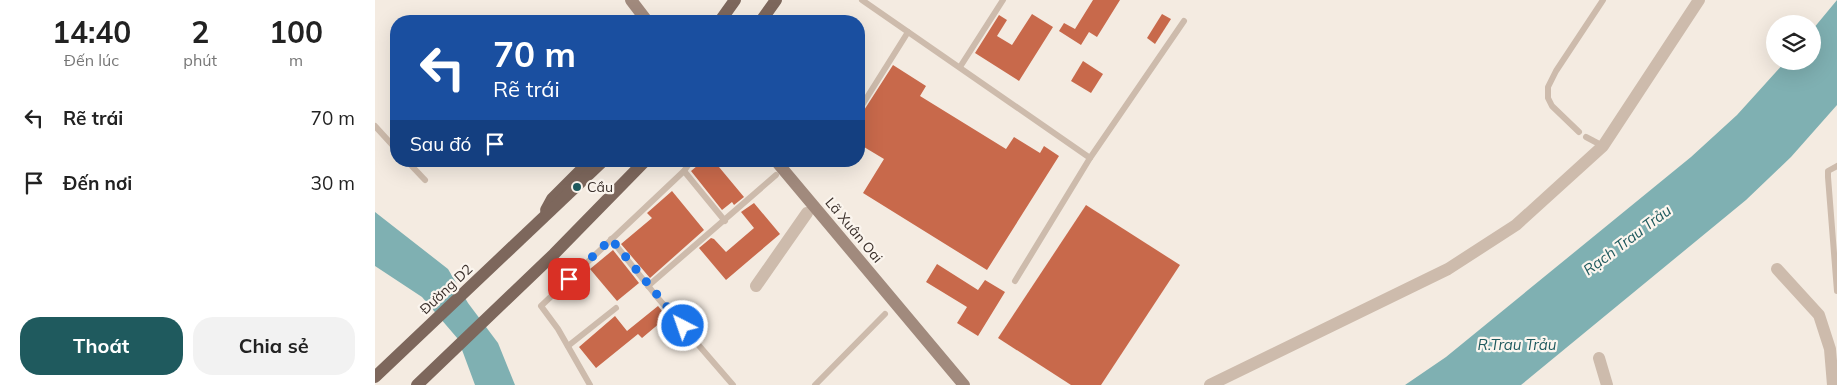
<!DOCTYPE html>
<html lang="vi">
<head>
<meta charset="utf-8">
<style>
	:root { --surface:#fff; --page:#f2f2f2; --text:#222; --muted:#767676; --accent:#1f5a5e }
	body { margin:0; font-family:Mulish,sans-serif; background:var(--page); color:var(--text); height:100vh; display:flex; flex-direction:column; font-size:19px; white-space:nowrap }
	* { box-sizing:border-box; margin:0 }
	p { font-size:16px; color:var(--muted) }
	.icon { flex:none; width:28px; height:28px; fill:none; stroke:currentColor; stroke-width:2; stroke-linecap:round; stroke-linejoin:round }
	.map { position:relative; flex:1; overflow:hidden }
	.sheet { display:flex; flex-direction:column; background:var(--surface); width:375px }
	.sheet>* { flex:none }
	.top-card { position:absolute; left:15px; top:15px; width:475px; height:152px; border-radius:20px; box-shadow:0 5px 20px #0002; background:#1a4fa0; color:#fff; overflow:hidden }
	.tools { position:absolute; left:1391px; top:15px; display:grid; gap:10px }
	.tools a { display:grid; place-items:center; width:55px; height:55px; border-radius:50%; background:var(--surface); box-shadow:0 5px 20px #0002; font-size:25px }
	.pin { position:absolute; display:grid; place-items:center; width:42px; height:42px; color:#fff; margin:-21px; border-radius:10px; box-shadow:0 2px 8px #0006 }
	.me { position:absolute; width:55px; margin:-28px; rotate:319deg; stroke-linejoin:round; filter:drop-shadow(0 0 4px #0008) }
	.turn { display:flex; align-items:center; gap:18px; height:105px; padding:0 20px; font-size:22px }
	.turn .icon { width:65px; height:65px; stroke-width:2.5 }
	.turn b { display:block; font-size:35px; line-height:42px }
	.then { display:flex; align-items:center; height:48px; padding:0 20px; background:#0003; gap:10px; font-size:19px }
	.eta { display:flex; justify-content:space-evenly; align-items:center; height:85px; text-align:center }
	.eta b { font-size:30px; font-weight:700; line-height:35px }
	.primary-button { display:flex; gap:10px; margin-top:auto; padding:10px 20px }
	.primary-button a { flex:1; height:58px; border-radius:20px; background:var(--accent); color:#fff; font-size:20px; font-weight:700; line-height:58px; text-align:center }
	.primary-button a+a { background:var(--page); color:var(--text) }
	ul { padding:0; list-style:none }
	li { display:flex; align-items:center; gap:15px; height:65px; padding:0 20px }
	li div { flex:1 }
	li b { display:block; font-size:19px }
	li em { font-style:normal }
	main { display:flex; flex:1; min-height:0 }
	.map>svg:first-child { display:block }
	.water { fill:#7fb0b2 }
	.building { fill:#c8694b }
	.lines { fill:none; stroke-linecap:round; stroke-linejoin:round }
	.service { stroke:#cdbbac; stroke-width:6 }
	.minor { stroke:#cdbbac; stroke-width:12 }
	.secondary { stroke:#a18a7d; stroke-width:12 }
	.primary { stroke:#7d675c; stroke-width:12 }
	.route { stroke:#1a73e8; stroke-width:9; stroke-dasharray:0 16.2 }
	.poi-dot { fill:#1f5a5e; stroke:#fbf5ee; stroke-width:2 }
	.labels { text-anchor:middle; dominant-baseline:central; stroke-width:4.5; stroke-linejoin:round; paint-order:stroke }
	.poi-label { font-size:14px; fill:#3b302b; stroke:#fbf5ee; text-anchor:start }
	.street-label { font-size:14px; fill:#3b302b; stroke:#fbf5ee }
	.water-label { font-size:15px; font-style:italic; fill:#1f5a5e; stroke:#fbf5ee }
</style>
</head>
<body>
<main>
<section class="sheet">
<div class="eta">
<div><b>14:40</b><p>Đến lúc</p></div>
<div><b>2</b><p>phút</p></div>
<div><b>100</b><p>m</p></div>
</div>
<ul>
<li><svg class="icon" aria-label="left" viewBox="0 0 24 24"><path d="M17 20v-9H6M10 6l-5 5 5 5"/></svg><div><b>Rẽ trái</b></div><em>70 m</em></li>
<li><svg class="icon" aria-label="arrive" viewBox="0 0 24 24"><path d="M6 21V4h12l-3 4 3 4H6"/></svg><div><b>Đến nơi</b></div><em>30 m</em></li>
</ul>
<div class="primary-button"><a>Thoát</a><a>Chia sẻ</a></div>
</section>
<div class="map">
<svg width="1462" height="385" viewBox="0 0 1462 385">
	<rect width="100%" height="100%" fill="#f4ebe1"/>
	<g class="water">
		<polygon points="1462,0 1462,105 1416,157 1371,200 1146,385 1030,385 1071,357 1316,157 1362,115 1411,61 1438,61 1438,29"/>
		<polygon points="0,212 73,269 93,303 123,343 140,385 100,385 83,339 47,297 0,266"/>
	</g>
	<g class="building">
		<polygon points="718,0 745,0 722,37 714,32 706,45 684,31 689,23 700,29"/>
		<polygon points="657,14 678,27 644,81 600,53 624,15 632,20 622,36 637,45"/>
		<polygon points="787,14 796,19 780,44 772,38"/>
		<polygon points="708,61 728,74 716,93 696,81"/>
		<polygon points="518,65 551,86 545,96 631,149 639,137 665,153 669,146 684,156 612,270 488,193 509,159 484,144 484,118"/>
		<polygon points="328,161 339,161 369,197 359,205 357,202 347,210 316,171"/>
		<polygon points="297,191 329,230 275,278 246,244 277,218 272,213"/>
		<polygon points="379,203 405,234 351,280 324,248 336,238 339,239 351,252 379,228 366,212"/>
		<polygon points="711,205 805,265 726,385 696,385 623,338"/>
		<polygon points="238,250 264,283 242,301 215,269"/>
		<polygon points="562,264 603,290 610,280 630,292 603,336 582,323 592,307 551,282"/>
		<polygon points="283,306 292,317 267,338 263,334 221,368 204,347 240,316 252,331"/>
	</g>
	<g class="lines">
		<g class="service">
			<polyline points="487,0 715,158 640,281"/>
			<polyline points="585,67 628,0"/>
			<polyline points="484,110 533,32"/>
			<polyline points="0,126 21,149"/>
			<polyline points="1204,132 1177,106 1173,98 1173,87 1181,71 1228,0"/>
			<polyline points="1211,137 1228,146"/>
			<polyline points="715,158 809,21"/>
			<polyline points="32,161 50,180"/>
			<polyline points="1462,166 1453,171 1453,177 1462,291"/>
			<polyline points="309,171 350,221"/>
			<polyline points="236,239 282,297 358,385"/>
			<polyline points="273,286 401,175"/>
			<polyline points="193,346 241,308"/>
			<polyline points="215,385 183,329 166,306 309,171 316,161"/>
			<polyline points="440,385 510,314"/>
		</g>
		<g class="minor">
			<polyline points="1402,269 1444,315 1455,349 1458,385"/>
			<polyline points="381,286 432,213"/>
			<polyline points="1224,358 1232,385"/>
			<polyline points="835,385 1073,269 1141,225 1228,146 1324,0"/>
		</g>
		<g class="secondary">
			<polyline points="256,0 272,21"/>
			<polyline points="401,161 589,385"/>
		</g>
		<g class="primary">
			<polyline points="345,21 360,0"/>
			<polyline points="386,21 401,0"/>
			<polyline points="171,210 177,199 215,161"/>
			<polyline points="0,377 228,161"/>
			<polyline points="42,385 179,254 270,161"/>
		</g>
	</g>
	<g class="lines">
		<polyline class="route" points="194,279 236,239 308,326"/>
	</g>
	<circle class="poi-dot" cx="202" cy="187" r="5"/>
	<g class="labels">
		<g class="poi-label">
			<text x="212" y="187">Cầu</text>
		</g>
		<g class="street-label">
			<text transform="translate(479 230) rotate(50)">Lã Xuân Oai</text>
			<text transform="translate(71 289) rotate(-43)">Đường D2</text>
		</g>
		<g class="water-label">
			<text transform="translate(1252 240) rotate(-37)">Rạch Trau Trảu</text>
			<text x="1142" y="344">R.Trau Trảu</text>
		</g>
	</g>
</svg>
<div class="tools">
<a><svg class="icon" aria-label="layers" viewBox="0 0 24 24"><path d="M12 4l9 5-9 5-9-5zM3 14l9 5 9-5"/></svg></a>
</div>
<div class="pin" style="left:194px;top:279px;background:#d93025"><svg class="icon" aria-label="arrive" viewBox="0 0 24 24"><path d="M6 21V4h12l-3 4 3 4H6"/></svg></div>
<svg class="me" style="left:308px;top:326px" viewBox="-20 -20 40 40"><circle r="17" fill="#1a73e8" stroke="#fff" stroke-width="3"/><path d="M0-11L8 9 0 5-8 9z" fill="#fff"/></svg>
<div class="top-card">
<div class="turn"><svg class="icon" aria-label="left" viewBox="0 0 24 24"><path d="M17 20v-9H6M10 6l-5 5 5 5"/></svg><div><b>70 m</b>Rẽ trái</div></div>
<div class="then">Sau đó<svg class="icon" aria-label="arrive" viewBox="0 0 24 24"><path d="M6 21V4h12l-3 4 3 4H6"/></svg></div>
</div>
</div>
</main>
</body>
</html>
